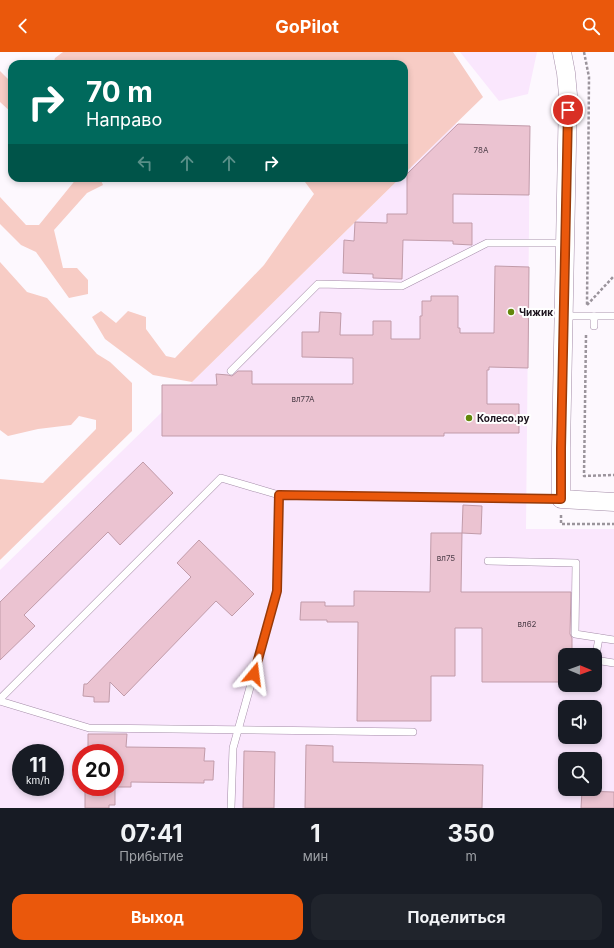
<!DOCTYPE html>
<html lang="ru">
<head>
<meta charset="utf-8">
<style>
	:root { --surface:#171b24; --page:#20242c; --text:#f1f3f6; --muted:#9ea1a6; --accent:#ea580c }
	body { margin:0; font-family:Inter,sans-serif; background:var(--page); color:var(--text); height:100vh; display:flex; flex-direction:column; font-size:15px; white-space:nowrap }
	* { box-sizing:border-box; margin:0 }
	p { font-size:13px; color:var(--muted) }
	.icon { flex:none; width:22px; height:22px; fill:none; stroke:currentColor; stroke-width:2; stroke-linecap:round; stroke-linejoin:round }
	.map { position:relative; height:756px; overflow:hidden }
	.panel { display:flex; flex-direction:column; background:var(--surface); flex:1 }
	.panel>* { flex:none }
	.guide { position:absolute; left:8px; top:8px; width:400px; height:122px; border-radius:12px; box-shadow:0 2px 6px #0003; background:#00695c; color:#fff; overflow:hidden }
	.needle { width:26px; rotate:91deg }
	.tools { position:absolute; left:558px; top:596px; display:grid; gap:8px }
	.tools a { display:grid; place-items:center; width:44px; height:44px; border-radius:8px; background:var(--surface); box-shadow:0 2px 6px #0003; font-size:20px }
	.speed { position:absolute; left:12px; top:692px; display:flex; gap:8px; font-size:20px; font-weight:700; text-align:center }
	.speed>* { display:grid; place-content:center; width:52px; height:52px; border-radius:50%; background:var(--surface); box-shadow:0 2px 6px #0003; line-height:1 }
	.speed small { font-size:10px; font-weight:400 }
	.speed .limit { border:6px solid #d22; background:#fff; color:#111 }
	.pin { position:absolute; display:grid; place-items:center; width:34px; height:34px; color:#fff; margin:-17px; border:2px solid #fff; border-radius:50%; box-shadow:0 1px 4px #0007 }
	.me { position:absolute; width:44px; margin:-22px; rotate:16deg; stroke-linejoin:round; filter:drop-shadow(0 0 3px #0008) }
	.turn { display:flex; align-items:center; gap:14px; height:84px; padding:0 12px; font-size:18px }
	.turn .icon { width:52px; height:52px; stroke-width:2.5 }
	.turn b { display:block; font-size:28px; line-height:34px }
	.lanes { display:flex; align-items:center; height:38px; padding:0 12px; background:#0003; justify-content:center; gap:20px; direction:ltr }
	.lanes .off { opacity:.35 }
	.eta { display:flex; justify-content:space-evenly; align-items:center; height:68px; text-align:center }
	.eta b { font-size:24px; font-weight:700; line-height:28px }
	.action { display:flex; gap:8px; margin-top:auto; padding:8px 12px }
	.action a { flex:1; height:46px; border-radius:12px; background:var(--accent); color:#fff; font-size:16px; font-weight:700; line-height:46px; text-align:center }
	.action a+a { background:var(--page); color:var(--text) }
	header { display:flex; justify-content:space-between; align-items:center; height:52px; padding:0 12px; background:var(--accent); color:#fff; font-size:18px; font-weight:700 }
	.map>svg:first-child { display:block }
	.built { fill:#fae7fd; fill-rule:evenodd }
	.green { fill:#f7ccc5 }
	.building { fill:#ebc3d1; stroke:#c19ba9 }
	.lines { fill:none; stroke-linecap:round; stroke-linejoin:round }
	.service-casing { stroke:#a48ca8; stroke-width:8 }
	.tertiary-casing { stroke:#a48ca8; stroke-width:19 }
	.path { stroke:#9b949c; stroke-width:2.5; stroke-dasharray:3 2; stroke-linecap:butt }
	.service { stroke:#fff; stroke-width:7 }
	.tertiary { stroke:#fff; stroke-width:18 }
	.route-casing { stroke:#983908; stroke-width:10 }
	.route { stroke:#ea580c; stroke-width:7 }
	.poi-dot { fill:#63870b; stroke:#fff; stroke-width:1.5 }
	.labels { text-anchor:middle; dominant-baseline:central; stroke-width:4; stroke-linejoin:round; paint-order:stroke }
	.number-label { font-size:8px; fill:#50404b }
	.poi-label { font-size:10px; font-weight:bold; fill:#1d141e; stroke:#fff; text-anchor:start }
</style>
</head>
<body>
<header><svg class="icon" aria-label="back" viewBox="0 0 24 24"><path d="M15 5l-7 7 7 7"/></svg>GoPilot<svg class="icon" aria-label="search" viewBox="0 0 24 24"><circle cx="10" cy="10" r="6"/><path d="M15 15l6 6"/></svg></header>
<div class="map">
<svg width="614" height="756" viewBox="0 0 614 756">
	<rect width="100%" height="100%" fill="#fdf8fe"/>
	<g class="built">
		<polygon points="460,0 537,0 528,42 499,49"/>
		<path d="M455 72 530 74 526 477H614V756H0V518L162 360V333L188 334 400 126H404V122ZM565 603H595V633H565ZM565 655H595V685H565ZM21 701H55V735H21ZM81 701H115V735H81ZM565 707H595V737H565Z"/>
	</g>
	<g class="green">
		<polygon points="63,0 453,0 483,45 404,122 404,12 53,12 55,6"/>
		<polygon points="0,19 12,31 12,61 0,50"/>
		<polygon points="77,126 100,126 103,133 87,141 54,178 63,216 77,216 88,228 88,242 69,246 36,200 21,193 0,172 0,145 26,173 39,173"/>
		<polygon points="302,126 400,126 192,330 153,323 105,287 92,265 101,259 116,271 128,259 146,265 146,277 166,304 175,306 264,213 314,142"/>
		<polygon points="0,210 27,240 47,246 97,302 110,310 132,331 132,379 0,508 0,427 43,431 96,377 96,368 79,364 71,373 38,377 8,384 0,378"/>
	</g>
	<g class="building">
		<polygon points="458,72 530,74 529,143 453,142 453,171 472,171 472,193 453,192 453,189 403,188 402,227 373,226 373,222 343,221 344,188 354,189 355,170 387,171 387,162 407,162 407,122"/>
		<polygon points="495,214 529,215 528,316 489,315 489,318 487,318 487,352 519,352 519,381 444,381 444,384 162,384 162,333 217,333 216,322 228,323 232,324 238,319 252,319 252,332 353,332 353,306 302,305 302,280 319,280 320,260 341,261 340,283 373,283 373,269 391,269 391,287 420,287 420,264 422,264 422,249 431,249 431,244 458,244 458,276 460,276 460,281 494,281"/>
		<polygon points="143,410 173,441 120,493 108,480 24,563 35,574 0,608 0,550"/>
		<polygon points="463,453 482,454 481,482 462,481"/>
		<polygon points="431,481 462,481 461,540 571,540 570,582 572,586 572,603 565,603 565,630 482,630 482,576 455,576 455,624 431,624 431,669 357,669 358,570 327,570 327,568 300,568 301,550 325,550 325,554 354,554 354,539 430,540"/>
		<polygon points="199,488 254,542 232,564 216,549 124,644 110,630 109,650 94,650 94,645 83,644 84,632 87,632 191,525 177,511"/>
		<polygon points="88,682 127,682 126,695 205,696 204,709 214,709 213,728 204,728 204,731 131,730 131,735 115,735 115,701 88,701"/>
		<polygon points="306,693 333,694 333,710 483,713 482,756 305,756"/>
		<polygon points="244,699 275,700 274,756 243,756"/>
		<polygon points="88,735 115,735 115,753 109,753 109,756 85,756 85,739 88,739"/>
		<polygon points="582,739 614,740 614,756 581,756"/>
	</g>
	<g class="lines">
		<g class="service-casing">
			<g id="service">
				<polyline points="564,264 614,264"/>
				<polyline points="594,264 594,274"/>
				<polyline points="231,319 318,232 402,234 487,191 565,191"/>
				<polyline points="488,509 576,511 575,582 614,588"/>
				<polyline points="599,586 595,608 614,611"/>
				<polyline points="0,647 221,426 279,443"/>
				<polyline points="0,649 89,676 413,680"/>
				<polyline points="231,756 233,696 277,539 279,443 560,447"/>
			</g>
		</g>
		<g class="tertiary-casing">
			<polyline id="tertiary" points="562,0 566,21 568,43 561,396 561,447 614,450"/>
		</g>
		<g class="path">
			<polyline points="584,0 589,25 587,254"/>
			<polyline points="587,253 614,224"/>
			<polyline points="586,283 584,424 614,423"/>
			<polyline points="561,463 561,472 614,472"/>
		</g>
		<use href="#service" class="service"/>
		<use href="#tertiary" class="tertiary"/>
	</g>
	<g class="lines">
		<g class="route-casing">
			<polyline id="route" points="254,622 277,539 279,443 561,447 561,396 568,58"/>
		</g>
		<use href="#route" class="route"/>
	</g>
	<g class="poi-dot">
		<circle cx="511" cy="260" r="4"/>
		<circle cx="469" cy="366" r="4"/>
	</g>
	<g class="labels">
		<g class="number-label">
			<text x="481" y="98">78А</text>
			<text x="303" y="347">вл77А</text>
			<text x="446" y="506">вл75</text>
			<text x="527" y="572">вл62</text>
		</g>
		<g class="poi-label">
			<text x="519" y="260">Чижик</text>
			<text x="477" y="366">Колесо.ру</text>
		</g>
	</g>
</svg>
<div class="tools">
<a><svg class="needle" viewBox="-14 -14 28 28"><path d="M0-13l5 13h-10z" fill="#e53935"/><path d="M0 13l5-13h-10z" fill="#9ea1a6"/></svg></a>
<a><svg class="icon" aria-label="sound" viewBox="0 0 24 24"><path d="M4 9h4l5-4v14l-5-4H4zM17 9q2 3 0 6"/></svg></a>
<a><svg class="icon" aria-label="search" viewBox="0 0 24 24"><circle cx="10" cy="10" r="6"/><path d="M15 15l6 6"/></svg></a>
</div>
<div class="speed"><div>11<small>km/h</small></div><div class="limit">20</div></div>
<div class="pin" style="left:568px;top:58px;background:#d93025"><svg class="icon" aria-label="arrive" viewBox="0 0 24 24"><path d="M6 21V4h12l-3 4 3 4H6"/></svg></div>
<svg class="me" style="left:254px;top:622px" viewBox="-20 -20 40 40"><path d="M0-17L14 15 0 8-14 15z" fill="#ea580c" stroke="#fff" stroke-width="4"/></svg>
<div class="guide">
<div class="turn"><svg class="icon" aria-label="right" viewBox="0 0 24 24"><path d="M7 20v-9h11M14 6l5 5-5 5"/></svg><div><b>70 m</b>Направо</div></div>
<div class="lanes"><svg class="icon off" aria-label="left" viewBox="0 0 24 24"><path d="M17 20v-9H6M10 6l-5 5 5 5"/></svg><svg class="icon off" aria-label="ahead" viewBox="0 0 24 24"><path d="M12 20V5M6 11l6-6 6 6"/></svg><svg class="icon off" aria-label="ahead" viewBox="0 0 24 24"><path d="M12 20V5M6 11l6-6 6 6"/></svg><svg class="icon" aria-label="right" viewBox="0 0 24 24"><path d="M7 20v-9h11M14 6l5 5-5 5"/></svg></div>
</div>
</div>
<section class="panel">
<div class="eta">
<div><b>07:41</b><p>Прибытие</p></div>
<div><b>1</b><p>мин</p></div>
<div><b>350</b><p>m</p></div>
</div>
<div class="action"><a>Выход</a><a>Поделиться</a></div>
</section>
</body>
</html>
